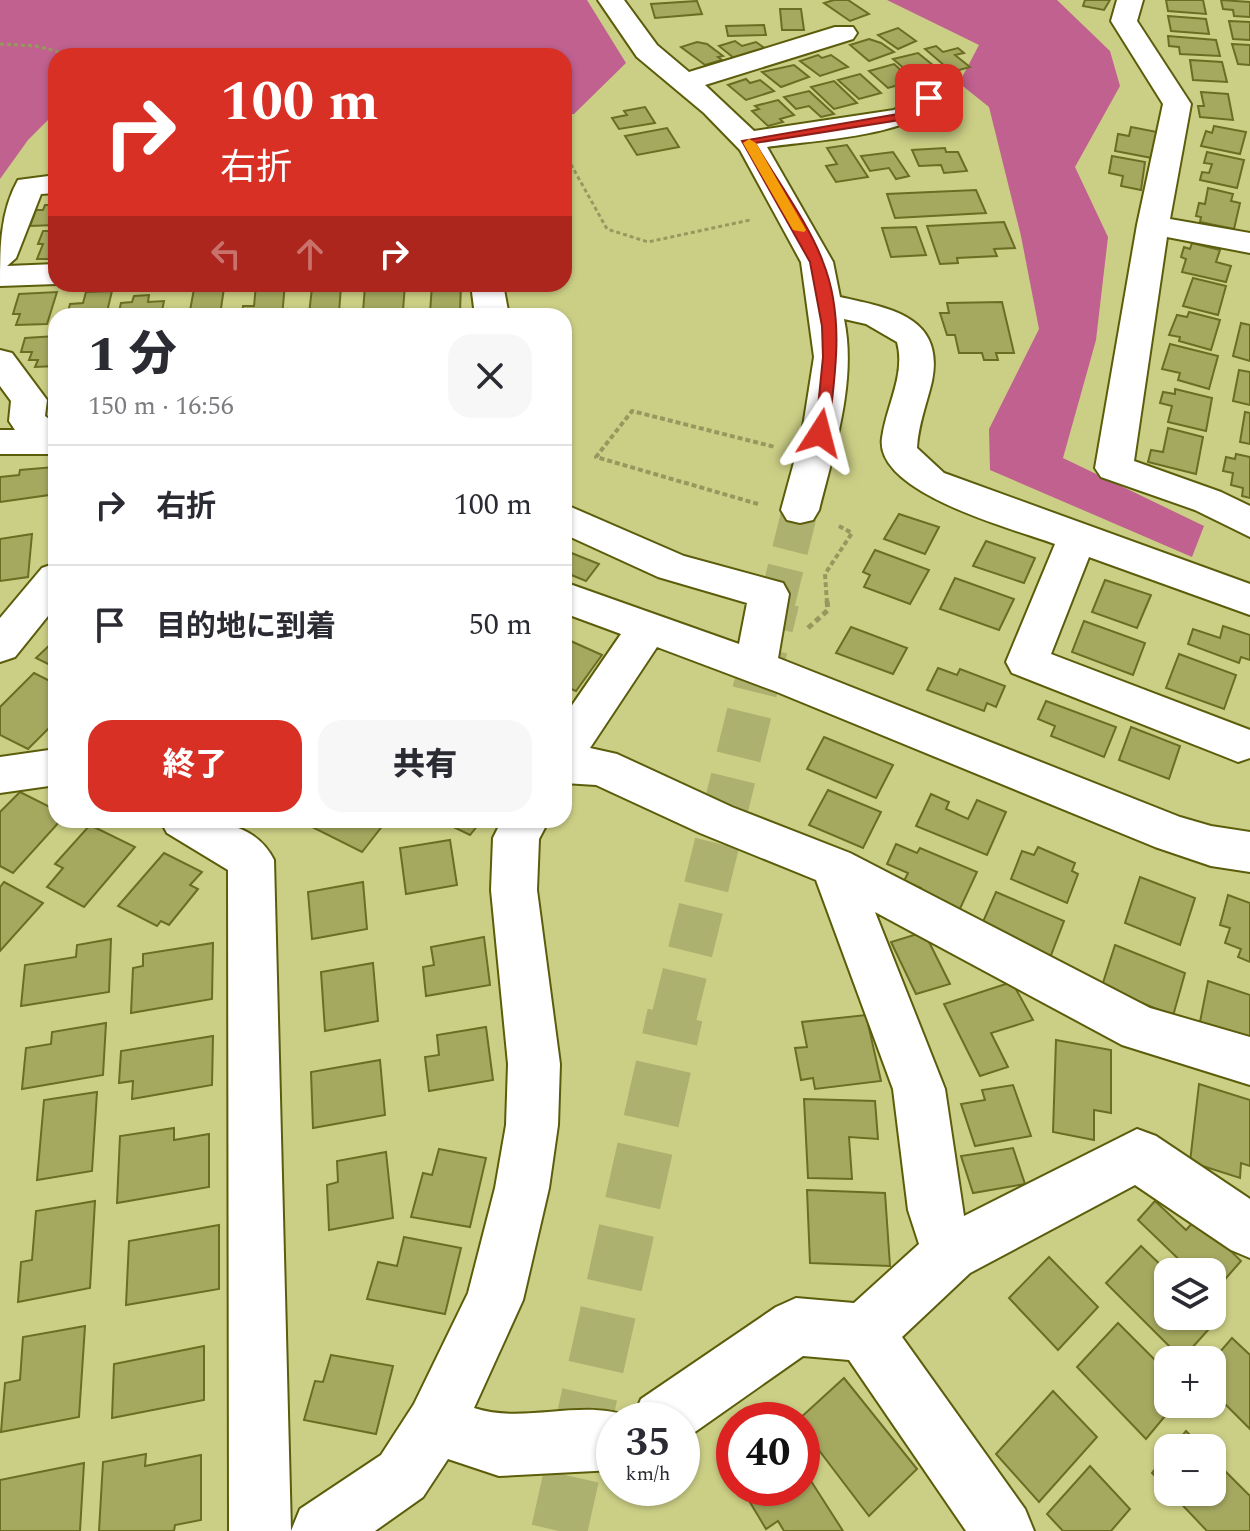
<!DOCTYPE html>
<html lang="ja">
<head>
<meta charset="utf-8">
<style>
	:root { --surface:#fff; --page:#f7f7f7; --text:#2b2b33; --muted:#7c7c81; --line:#e1e1e2; --accent:#d93025 }
	body { margin:0; font-family:Spectral,"Noto Sans JP",serif; background:var(--page); color:var(--text); height:100vh; display:flex; flex-direction:column; font-size:30px; white-space:nowrap }
	* { box-sizing:border-box; margin:0 }
	p { font-size:26px; color:var(--muted) }
	.icon { flex:none; width:44px; height:44px; fill:none; stroke:currentColor; stroke-width:2; stroke-linecap:round; stroke-linejoin:round }
	.map { position:relative; flex:1; overflow:hidden }
	.sheet { position:absolute; left:48px; top:308px; width:524px; height:520px; display:flex; flex-direction:column; background:var(--surface); border-radius:24px; box-shadow:0 2px 6px #0004 }
	.sheet>* { flex:none }
	.guide { position:absolute; left:48px; top:48px; width:524px; height:244px; border-radius:24px; box-shadow:0 2px 6px #0004; background:#d93025; color:#fff; overflow:hidden }
	.fabs { position:absolute; left:1154px; top:1258px; display:grid; gap:16px }
	.fabs a { display:grid; place-items:center; width:72px; height:72px; border-radius:16px; background:var(--surface); box-shadow:0 2px 6px #0004; font-size:40px }
	.speed { position:absolute; left:596px; top:1402px; display:flex; gap:16px; font-size:40px; font-weight:700; text-align:center }
	.speed>* { display:grid; place-content:center; width:104px; height:104px; border-radius:50%; background:var(--surface); box-shadow:0 2px 6px #0004; line-height:1 }
	.speed small { font-size:20px; font-weight:400 }
	.speed .limit { border:12px solid #d22; background:#fff; color:#111 }
	.pin { position:absolute; display:grid; place-items:center; width:68px; height:68px; color:#fff; margin:-34px; border-radius:16px; box-shadow:0 4px 12px #0006 }
	.me { position:absolute; width:88px; margin:-44px; rotate:9deg; stroke-linejoin:round; filter:drop-shadow(0 0 6px #0008) }
	.turn { display:flex; align-items:center; gap:28px; height:168px; padding:0 40px; font-size:36px }
	.turn .icon { width:104px; height:104px; stroke-width:2.5 }
	.turn b { display:block; font-size:56px; line-height:68px }
	.lanes { display:flex; align-items:center; height:76px; padding:0 40px; background:#0003; justify-content:center; gap:40px; direction:ltr }
	.lanes .off { opacity:.35 }
	.round { display:grid; place-items:center; flex:none; width:84px; height:84px; border-radius:24px; background:var(--page) }
	.headline { display:flex; align-items:center; justify-content:space-between; height:136px; padding:0 40px }
	h1 { font-size:48px; font-weight:800; line-height:60px }
	.action { display:flex; gap:16px; margin-top:auto; padding:16px 40px }
	.action a { flex:1; height:92px; border-radius:24px; background:var(--accent); color:#fff; font-size:32px; font-weight:800; line-height:92px; text-align:center }
	.action a+a { background:var(--page); color:var(--text) }
	ul { padding:0; list-style:none }
	li { display:flex; align-items:center; gap:24px; height:120px; padding:0 40px; border-top:2px solid var(--line) }
	li div { flex:1 }
	li b { display:block; font-size:30px }
	li em { font-style:normal }
	.map>svg:first-child { display:block }
	.forest { fill:#c06190 }
	.building { fill:#a5a960; stroke:#6b6d22; stroke-width:2 }
	.lines { fill:none; stroke-linecap:round; stroke-linejoin:round }
	.minor-tunnel-far2 { stroke:#adb16f; stroke-width:36; stroke-dasharray:36 18; stroke-linecap:butt }
	.minor-tunnel-far1 { stroke:#adb16f; stroke-width:45; stroke-dasharray:45 22; stroke-linecap:butt }
	.minor-tunnel { stroke:#adb16f; stroke-width:56; stroke-dasharray:56 28; stroke-linecap:butt }
	.minor-casing { stroke:#5b5d0b; stroke-width:4 }
	.path-far2 { stroke:#96995e; stroke-width:3; stroke-dasharray:4 3; stroke-linecap:butt }
	.path-far1 { stroke:#96995e; stroke-width:4; stroke-dasharray:5 3; stroke-linecap:butt }
	.path { stroke:#96995e; stroke-width:5; stroke-dasharray:6 4; stroke-linecap:butt }
	.minor { fill:#fff; fill-rule:evenodd }
	.route { fill:#d93025; stroke:#8d1f18; stroke-width:2 }
	.slow { fill:#f59e0b }
</style>
</head>
<body>
<div class="map">
<svg width="1250" height="1531" viewBox="0 0 1250 1531">
	<rect width="100%" height="100%" fill="#cbcf85"/>
	<g class="forest">
		<polygon points="0,0 587,0 626,63 574,114 564,114 564,56 56,56 56,112 28,140 0,179"/>
		<polygon points="887,0 1057,0 1110,51 1120,86 1075,167 1108,237 1096,340 1063,458 1204,526 1192,557 990,470 989,429 1039,329 1021,236 989,107 959,83 979,45"/>
	</g>
	<g class="building">
		<polygon points="834,0 848,0 869,14 850,21 824,3"/>
		<polygon points="1085,0 1084,0 1110,0 1104,10 1083,6"/>
		<polygon points="1166,0 1203,0 1206,14 1168,11"/>
		<polygon points="1221,0 1250,2 1250,17 1234,16 1233,10 1223,9"/>
		<polygon points="697,1 702,14 655,18 651,4"/>
		<polygon points="780,9 801,9 804,30 782,30"/>
		<polygon points="1168,16 1206,19 1209,34 1171,31"/>
		<polygon points="1229,21 1250,22 1250,40 1233,39"/>
		<polygon points="764,25 766,35 728,36 726,26"/>
		<polygon points="898,28 916,41 898,49 878,35"/>
		<polygon points="1168,36 1216,40 1220,56 1180,54 1179,47 1169,46"/>
		<polygon points="869,39 881,43 894,52 869,61 850,45"/>
		<polygon points="735,41 742,46 756,42 766,49 735,59 719,46"/>
		<polygon points="697,42 707,44 723,56 718,57 722,60 705,65 681,47"/>
		<polygon points="1232,44 1250,45 1250,65 1238,64"/>
		<polygon points="936,46 943,52 958,48 964,53 955,55 970,67 952,72 925,49"/>
		<polygon points="918,53 939,70 914,77 893,59"/>
		<polygon points="818,55 822,58 831,55 848,67 820,76 800,61"/>
		<polygon points="1190,60 1222,62 1227,82 1193,80"/>
		<polygon points="894,64 913,81 888,88 869,71"/>
		<polygon points="794,65 809,77 781,87 762,72"/>
		<polygon points="860,74 881,93 859,99 838,80"/>
		<polygon points="746,79 750,83 760,80 774,91 746,100 728,85"/>
		<polygon points="834,81 857,103 834,109 811,87"/>
		<polygon points="809,91 834,114 821,117 809,106 796,109 784,97"/>
		<polygon points="1201,92 1228,94 1233,120 1200,117 1198,106 1204,106"/>
		<polygon points="778,100 794,115 780,119 783,122 768,126 752,111 759,109 755,106"/>
		<polygon points="645,107 655,123 619,129 612,118 627,115 624,111"/>
		<polygon points="1214,126 1246,132 1240,154 1201,146 1206,131 1212,133"/>
		<polygon points="1131,127 1157,132 1152,158 1115,151 1118,134 1129,136"/>
		<polygon points="667,128 679,147 637,155 625,136"/>
		<polygon points="847,145 868,177 836,182 826,166 837,164 827,148"/>
		<polygon points="945,148 946,152 958,152 967,171 944,173 941,165 919,166 912,150"/>
		<polygon points="893,152 909,176 896,179 889,168 870,171 861,156"/>
		<polygon points="1207,152 1244,160 1237,188 1200,180 1202,172 1209,173 1212,164 1204,163"/>
		<polygon points="1112,156 1145,162 1141,190 1121,186 1123,176 1109,173"/>
		<polygon points="1208,188 1233,194 1231,201 1240,203 1234,229 1200,222 1201,217 1196,216 1199,203 1205,204"/>
		<polygon points="976,190 986,213 895,218 887,194"/>
		<polygon points="45,205 56,205 56,225 30,226 36,210 43,210"/>
		<polygon points="1004,222 1015,248 994,249 997,256 957,258 958,263 940,264 927,226"/>
		<polygon points="916,227 926,255 891,257 882,228"/>
		<polygon points="43,231 56,231 56,259 37,259 43,244 38,244"/>
		<polygon points="1192,243 1220,250 1216,262 1231,266 1226,282 1182,272 1186,259 1181,257 1184,247 1190,249"/>
		<polygon points="1193,278 1226,286 1218,315 1183,306"/>
		<polygon points="285,284 282,316 242,316 243,306 254,306 256,285"/>
		<polygon points="461,284 460,312 430,313 432,285"/>
		<polygon points="405,285 403,310 363,312 365,286"/>
		<polygon points="341,286 339,313 309,314 312,288"/>
		<polygon points="224,288 220,315 189,316 194,289"/>
		<polygon points="112,291 106,316 67,316 70,304 83,303 86,292"/>
		<polygon points="57,292 47,324 16,325 20,314 13,314 19,294"/>
		<polygon points="149,295 148,302 164,301 161,316 118,316 121,303 132,302 134,296"/>
		<polygon points="1002,302 1014,353 996,353 998,360 984,360 982,353 959,353 955,335 947,335 940,313 949,313 947,303"/>
		<polygon points="1189,312 1220,320 1211,350 1179,341 1180,337 1169,335 1177,315 1187,317"/>
		<polygon points="1241,323 1250,325 1250,361 1233,356"/>
		<polygon points="56,336 56,366 35,367 38,360 29,360 32,352 21,352 25,338"/>
		<polygon points="1170,344 1218,356 1209,389 1178,380 1180,373 1162,369"/>
		<polygon points="1239,370 1250,372 1250,405 1233,401"/>
		<polygon points="1175,389 1212,398 1206,431 1168,422 1172,406 1160,403 1163,392 1175,394"/>
		<polygon points="1245,412 1250,413 1250,444 1240,442"/>
		<polygon points="1168,428 1203,437 1196,474 1148,462 1151,450 1163,452"/>
		<polygon points="1236,454 1250,457 1250,498 1242,496 1243,488 1231,485 1233,473 1223,471 1226,457 1235,459"/>
		<polygon points="54,467 49,495 0,502 0,477 19,475 20,470"/>
		<polygon points="899,514 939,527 925,554 884,539"/>
		<polygon points="32,534 28,577 0,581 0,539"/>
		<polygon points="986,541 1035,558 1024,583 973,566"/>
		<polygon points="564,550 599,564 586,581 564,572"/>
		<polygon points="875,550 929,570 910,604 864,587 870,575 863,572"/>
		<polygon points="955,578 1014,599 999,630 940,609"/>
		<polygon points="1105,580 1151,595 1137,628 1092,612"/>
		<polygon points="1084,621 1145,643 1133,675 1072,652"/>
		<polygon points="1223,626 1250,635 1250,660 1241,657 1239,663 1188,644 1193,629 1220,638"/>
		<polygon points="851,627 907,648 893,674 836,653"/>
		<polygon points="564,638 602,655 576,691 564,686"/>
		<polygon points="56,639 56,668 36,658"/>
		<polygon points="1179,654 1236,675 1224,709 1166,688"/>
		<polygon points="938,668 957,675 960,669 1005,686 996,707 987,703 984,711 927,690"/>
		<polygon points="34,673 56,684 56,721 28,749 0,735 0,707"/>
		<polygon points="1046,701 1116,727 1104,757 1051,736 1055,726 1038,719"/>
		<polygon points="1131,727 1180,746 1169,779 1119,760"/>
		<polygon points="824,737 893,765 876,798 807,769"/>
		<polygon points="828,790 881,812 863,848 809,825"/>
		<polygon points="20,792 56,810 56,820 61,820 13,873 0,866 0,812"/>
		<polygon points="931,794 949,802 946,809 968,819 977,800 1006,812 987,855 916,826"/>
		<polygon points="318,820 387,820 362,852 312,827"/>
		<polygon points="439,820 482,820 470,835"/>
		<polygon points="90,825 135,847 84,907 47,887 63,868 55,864"/>
		<polygon points="450,840 457,885 406,894 400,848"/>
		<polygon points="896,844 917,853 920,848 977,872 958,913 918,895 921,888 904,881 908,873 887,864"/>
		<polygon points="1038,847 1075,863 1072,871 1078,874 1067,903 1011,879 1022,851 1034,855"/>
		<polygon points="164,853 202,872 190,885 198,889 169,925 161,921 157,926 118,906"/>
		<polygon points="1140,877 1195,898 1180,945 1125,923"/>
		<polygon points="4,882 43,903 0,951 0,887"/>
		<polygon points="363,882 367,929 312,939 308,892"/>
		<polygon points="996,892 1064,921 1048,963 982,924"/>
		<polygon points="1228,895 1250,903 1250,962 1238,957 1241,949 1225,943 1230,928 1220,925"/>
		<polygon points="924,932 950,984 916,994 891,942"/>
		<polygon points="484,937 490,985 426,996 423,967 434,965 431,947"/>
		<polygon points="111,939 109,992 21,1006 25,965 76,957 77,945"/>
		<polygon points="213,943 212,999 131,1013 133,968 143,966 143,954"/>
		<polygon points="1115,945 1185,973 1173,1016 1102,986"/>
		<polygon points="373,963 378,1021 325,1031 321,972"/>
		<polygon points="1208,981 1250,995 1250,1039 1200,1022"/>
		<polygon points="1012,982 1033,1020 991,1033 1008,1067 980,1076 944,1004"/>
		<polygon points="866,1015 881,1081 815,1089 813,1078 801,1080 795,1048 807,1047 802,1022"/>
		<polygon points="106,1023 103,1075 22,1089 26,1048 51,1044 52,1032"/>
		<polygon points="486,1027 493,1080 429,1091 425,1057 439,1055 437,1035"/>
		<polygon points="213,1036 212,1085 132,1099 133,1081 119,1083 121,1051"/>
		<polygon points="1056,1040 1111,1050 1111,1113 1094,1110 1094,1140 1053,1132"/>
		<polygon points="380,1060 385,1115 313,1128 311,1072"/>
		<polygon points="1199,1084 1250,1100 1250,1166 1241,1163 1240,1178 1190,1162"/>
		<polygon points="1013,1085 1031,1136 975,1146 961,1104 985,1100 982,1090"/>
		<polygon points="97,1092 92,1171 37,1180 44,1100"/>
		<polygon points="804,1099 875,1101 878,1139 849,1137 852,1179 808,1178"/>
		<polygon points="174,1128 174,1140 209,1134 209,1187 117,1203 120,1136"/>
		<polygon points="1013,1148 1025,1184 973,1193 961,1156"/>
		<polygon points="439,1149 486,1158 470,1227 411,1217 423,1173 432,1175"/>
		<polygon points="386,1152 393,1218 329,1230 327,1185 338,1182 337,1161"/>
		<polygon points="807,1190 885,1193 890,1266 810,1263"/>
		<polygon points="95,1201 90,1288 18,1302 21,1262 32,1260 36,1211"/>
		<polygon points="1155,1201 1186,1230 1197,1218 1241,1261 1213,1293 1212,1272 1192,1272 1138,1220"/>
		<polygon points="219,1225 219,1289 126,1305 129,1241"/>
		<polygon points="404,1237 461,1248 445,1314 367,1299 378,1262 397,1266"/>
		<polygon points="1141,1246 1168,1272 1168,1316 1212,1315 1217,1320 1182,1359 1106,1283"/>
		<polygon points="1049,1257 1098,1307 1058,1350 1009,1298"/>
		<polygon points="1118,1323 1168,1373 1168,1404 1175,1404 1146,1439 1077,1367"/>
		<polygon points="85,1326 79,1417 1,1432 5,1383 20,1380 23,1337"/>
		<polygon points="1232,1338 1250,1355 1250,1429 1212,1391 1212,1361"/>
		<polygon points="204,1346 204,1400 112,1418 114,1364"/>
		<polygon points="331,1355 393,1366 376,1434 304,1420 315,1381 323,1382"/>
		<polygon points="844,1378 917,1469 869,1516 802,1428 802,1420 798,1420"/>
		<polygon points="1053,1391 1097,1437 1039,1502 996,1454"/>
		<polygon points="1186,1431 1203,1448 1172,1448"/>
		<polygon points="1168,1453 1168,1490 1152,1473"/>
		<polygon points="146,1454 145,1466 201,1455 201,1520 175,1525 174,1531 99,1531 103,1462"/>
		<polygon points="1212,1458 1250,1496 1250,1531 1207,1531 1170,1492 1212,1492"/>
		<polygon points="84,1463 80,1531 0,1531 0,1480"/>
		<polygon points="1090,1466 1130,1509 1111,1531 1063,1531 1047,1514"/>
		<polygon points="802,1467 843,1531 784,1531 778,1521 766,1529 748,1499 762,1488 802,1488"/>
	</g>
	<g class="lines">
		<polyline class="minor-tunnel-far2" points="777,603 800,510"/>
		<polyline class="minor-tunnel-far1" points="674,1017 777,601"/>
		<polyline class="minor-tunnel" points="559,1531 675,1015"/>
		<g class="minor-casing">
			<g id="minor">
				<path d="M598 0H624L657 45 689 72 835 27H853L857 33 853 39 705 85 754 131 894 110 919 92H939L943 98C916 137 813 140 767 147L833 262 840 297C889 308 945 316 932 381 927 403 918 425 917 448L944 473 1250 584V615L1089 557 1051 654 1250 730V758L1238 762 1223 756 1012 673 1006 662 1055 544C1014 529 874 493 882 438 886 406 906 375 897 342L866 324 844 319C857 381 834 450 819 510L813 520 800 523 787 520 781 510 802 433 814 357 801 262 740 150 704 113 637 57Z"/>
				<polygon points="1117,0 1143,0 1137,21 1191,104 1170,219 1250,233 1250,253 1167,237 1134,461 1221,492 1250,506 1250,537 1195,510 1101,477 1095,468 1137,225 1163,104 1111,21"/>
				<path d="M56 175V193L41 194 16 258 7 266 56 264V284L0 286C0 248 0 212 18 180Z"/>
				<polygon points="471,284 503,284 509,316 475,316"/>
				<polygon points="0,350 12,353 47,400 45,416 56,424 56,454 0,454 0,430 15,430 9,421 11,401 0,386"/>
				<path d="M564 504 684 556 783 583 789 594 778 658 1180 817 1211 826 1250 832V872L1211 866 1155 847 777 692 657 647 590 748 617 754 732 807 850 853 1150 1008 1250 1037V1085L1122 1045 875 912 945 1089 964 1216 1137 1129 1156 1136 1250 1199V1258L1231 1250 1135 1185 970 1273 902 1337 1025 1509 1034 1531H966L849 1360 803 1356 682 1441V1420H614V1470L499 1476 448 1459 423 1497 375 1531H291L300 1509 381 1455 414 1404 468 1293 495 1188 506 1125 508 1064 491 890 493 838 502 820H549L539 839 537 890 560 1064 558 1125 549 1188 523 1300 474 1408C526 1425 584 1397 633 1418L641 1399 776 1307 796 1298 854 1303 919 1244 908 1210 893 1089 816 880 700 833 596 785 564 783V717L621 634 564 613V582L739 644 747 603 658 577 564 534Z"/>
				<polygon points="56,563 56,606 15,657 0,662 0,618 42,568"/>
				<polygon points="56,749 56,785 0,793 0,757"/>
				<path d="M160 820C201 820 253 817 274 860L291 1531H229L228 870 167 833Z"/>
			</g>
		</g>
		<g class="path-far2">
			<polyline points="0,44 36,46 74,56"/>
			<polyline points="564,152 607,229 648,242 750,220"/>
		</g>
		<g class="path-far1">
			<polyline points="758,504 596,457 632,411 775,447"/>
			<polyline points="827,603 825,574 852,533 837,525"/>
		</g>
		<polyline class="path" points="808,628 828,610 827,601"/>
		<use href="#minor" class="minor"/>
	</g>
	<path class="route" d="M925 96 935 98 906 119 755 143C776 179 809 224 823 262 845 317 835 377 828 433L825 437H815L823 357 822 326 810 262 742 141 898 114Z"/>
	<polygon class="slow" points="749,139 756,143 806,230 804,232 793,230 743,143"/>
</svg>
<div class="fabs">
<a><svg class="icon" aria-label="layers" viewBox="0 0 24 24"><path d="M12 4l9 5-9 5-9-5zM3 14l9 5 9-5"/></svg></a>
<a>+</a>
<a>−</a>
</div>
<div class="speed"><div>35<small>km/h</small></div><div class="limit">40</div></div>
<div class="pin" style="left:929px;top:98px;background:#d93025"><svg class="icon" aria-label="arrive" viewBox="0 0 24 24"><path d="M6 21V4h12l-3 4 3 4H6"/></svg></div>
<svg class="me" style="left:820px;top:433px" viewBox="-20 -20 40 40"><path d="M0-17L14 15 0 8-14 15z" fill="#d93025" stroke="#fff" stroke-width="4"/></svg>
<div class="guide">
<div class="turn"><svg class="icon" aria-label="right" viewBox="0 0 24 24"><path d="M7 20v-9h11M14 6l5 5-5 5"/></svg><div><b>100 m</b>右折</div></div>
<div class="lanes"><svg class="icon off" aria-label="left" viewBox="0 0 24 24"><path d="M17 20v-9H6M10 6l-5 5 5 5"/></svg><svg class="icon off" aria-label="ahead" viewBox="0 0 24 24"><path d="M12 20V5M6 11l6-6 6 6"/></svg><svg class="icon" aria-label="right" viewBox="0 0 24 24"><path d="M7 20v-9h11M14 6l5 5-5 5"/></svg></div>
</div>
<section class="sheet">
<div class="headline"><div><h1>1 分</h1><p>150 m · 16:56</p></div><a class="round"><svg class="icon" aria-label="close" viewBox="0 0 24 24"><path d="M6 6l12 12M18 6L6 18"/></svg></a></div>
<ul>
<li><svg class="icon" aria-label="right" viewBox="0 0 24 24"><path d="M7 20v-9h11M14 6l5 5-5 5"/></svg><div><b>右折</b></div><em>100 m</em></li>
<li><svg class="icon" aria-label="arrive" viewBox="0 0 24 24"><path d="M6 21V4h12l-3 4 3 4H6"/></svg><div><b>目的地に到着</b></div><em>50 m</em></li>
</ul>
<div class="action"><a>終了</a><a>共有</a></div>
</section>
</div>
</body>
</html>
